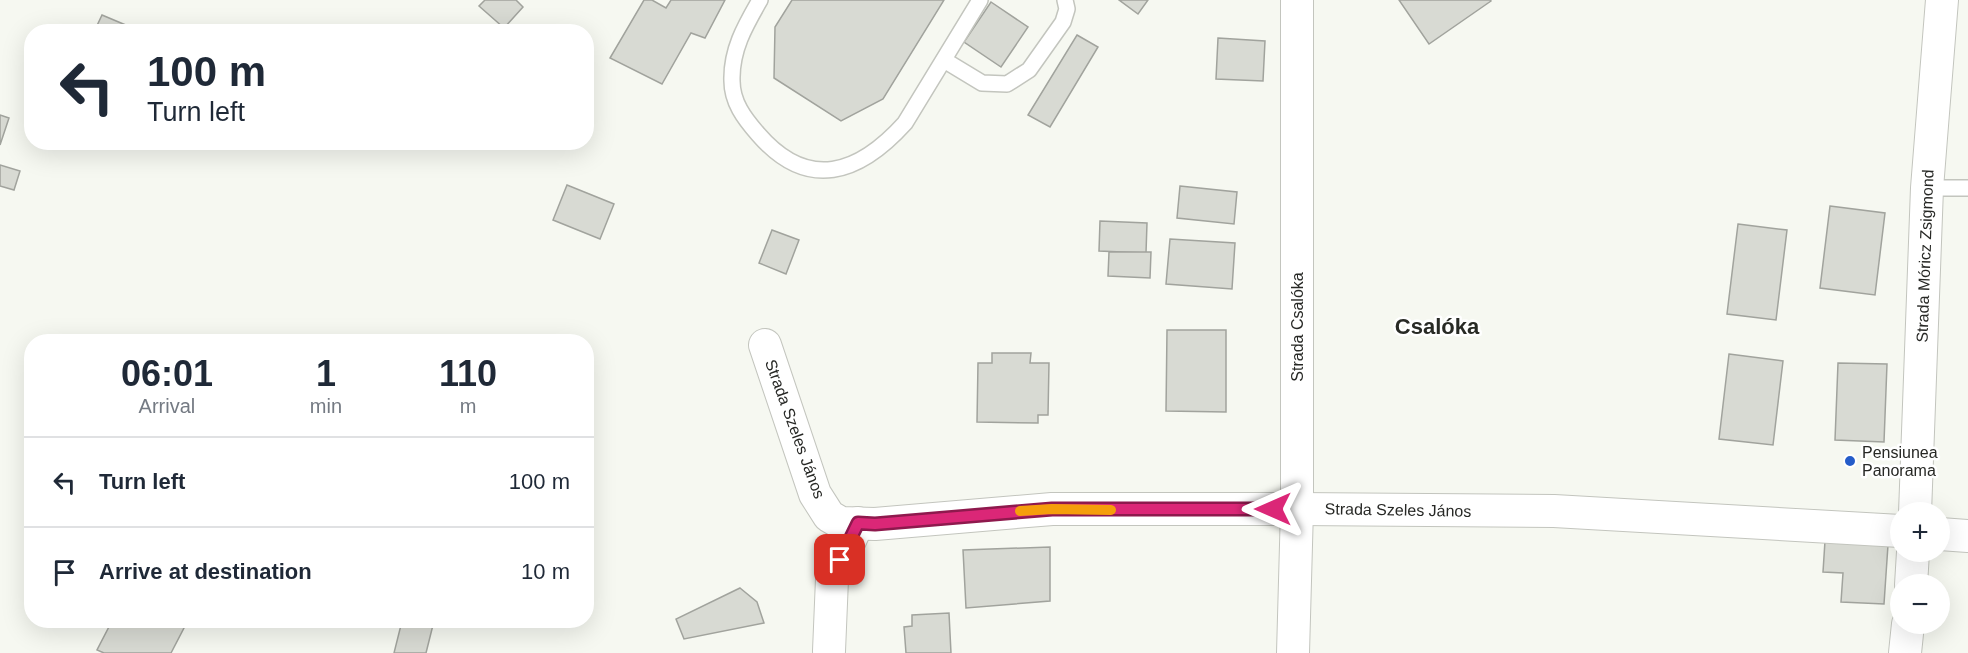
<!DOCTYPE html>
<html lang="en">
<head>
<meta charset="utf-8">
<style>
	:root { --surface:#fff; --page:#f2f2f3; --text:#1f2937; --muted:#747a83; --line:#e0e1e3 }
	body { margin:0; font-family:Arial,sans-serif; background:var(--page); color:var(--text); height:100vh; display:flex; flex-direction:column; font-size:22px; white-space:nowrap }
	* { box-sizing:border-box; margin:0 }
	p { font-size:20px; color:var(--muted) }
	.icon { flex:none; width:33px; height:33px; fill:none; stroke:currentColor; stroke-width:2; stroke-linecap:round; stroke-linejoin:round }
	.map { position:relative; flex:1; overflow:hidden }
	.details { position:absolute; left:24px; top:334px; width:570px; height:294px; display:flex; flex-direction:column; background:var(--surface); border-radius:24px; box-shadow:0 6px 24px #0002 }
	.details>* { flex:none }
	.top-card { position:absolute; left:24px; top:24px; width:570px; height:126px; border-radius:24px; box-shadow:0 6px 24px #0002; background:#fff; color:var(--text); overflow:hidden }
	.fabs { position:absolute; left:1890px; top:502px; display:grid; gap:12px }
	.fabs a { display:grid; place-items:center; width:60px; height:60px; border-radius:50%; background:var(--surface); box-shadow:0 6px 24px #0002; font-size:30px }
	.pin { position:absolute; display:grid; place-items:center; width:51px; height:51px; color:#fff; margin:-26px; border-radius:12px; box-shadow:0 3px 9px #0006 }
	.me { position:absolute; width:66px; margin:-33px; rotate:270deg; stroke-linejoin:round; filter:drop-shadow(0 0 4px #0008) }
	.turn { display:flex; align-items:center; gap:21px; height:126px; padding:0 24px; font-size:27px }
	.turn .icon { width:78px; height:78px; stroke-width:2.5 }
	.turn b { display:block; font-size:42px; line-height:51px }
	.eta { display:flex; justify-content:space-evenly; align-items:center; height:102px; text-align:center }
	.eta b { font-size:36px; font-weight:700; line-height:42px }
	ul { padding:0; list-style:none }
	li { display:flex; align-items:center; gap:18px; height:90px; padding:0 24px; border-top:2px solid var(--line) }
	li div { flex:1 }
	li b { display:block; font-size:22px }
	li em { font-style:normal }
	.map>svg:first-child { display:block }
	.building { fill:#d8dad3; stroke:#a1a39d; stroke-width:1.5 }
	.lines { fill:none; stroke-linecap:round; stroke-linejoin:round }
	.service-casing { stroke:#c3c5be; stroke-width:18 }
	.minor-casing { stroke:#c3c5be; stroke-width:34 }
	.service { stroke:#fff; stroke-width:15 }
	.minor { stroke:#fff; stroke-width:32 }
	.route-casing { stroke:#8e194d; stroke-width:15 }
	.route { stroke:#db2777; stroke-width:10 }
	.slow { stroke:#f59e0b; stroke-width:10 }
	.poi-dot { fill:#245cc9; stroke:#fff; stroke-width:2 }
	.labels { text-anchor:middle; dominant-baseline:central; stroke-width:5; stroke-linejoin:round; paint-order:stroke }
	.street-label { font-size:16px; fill:#272825; stroke:#fff }
	.poi-label { font-size:16px; fill:#272825; stroke:#fff; text-anchor:start }
	.district-label { font-size:22px; font-weight:bold; fill:#282a25; stroke:#fff }
</style>
</head>
<body>
<div class="map">
<svg width="1968" height="653" viewBox="0 0 1968 653">
	<rect width="100%" height="100%" fill="#f6f8f1"/>
	<g class="building">
		<polygon points="485,0 516,0 523,7 504,28 479,6"/>
		<polygon points="644,0 652,0 666,8 671,0 725,0 705,38 691,33 662,84 610,58"/>
		<polygon points="792,0 944,0 883,99 841,121 774,78 775,27"/>
		<polygon points="1119,0 1148,0 1138,14"/>
		<polygon points="1399,0 1490,0 1491,1 1429,44"/>
		<polygon points="991,2 1028,27 1001,67 964,42"/>
		<polygon points="102,15 128,26 125,32 94,32"/>
		<polygon points="1077,35 1098,47 1050,127 1028,115"/>
		<polygon points="1218,38 1265,41 1263,81 1216,79"/>
		<polygon points="0,115 9,118 0,145"/>
		<polygon points="0,165 20,171 14,190 0,186"/>
		<polygon points="567,185 614,204 600,239 553,220"/>
		<polygon points="1180,186 1237,192 1234,224 1177,218"/>
		<polygon points="1830,206 1885,213 1875,295 1820,288"/>
		<polygon points="1100,221 1147,223 1146,253 1099,251"/>
		<polygon points="1738,224 1787,230 1776,320 1727,314"/>
		<polygon points="772,230 799,240 786,274 759,263"/>
		<polygon points="1170,239 1235,243 1232,289 1166,284"/>
		<polygon points="1109,252 1151,252 1150,278 1108,276"/>
		<polygon points="1167,330 1226,330 1226,412 1166,411"/>
		<polygon points="992,353 1031,353 1030,363 1049,363 1048,415 1038,415 1038,423 977,422 978,363 992,363"/>
		<polygon points="1729,354 1783,361 1773,445 1719,439"/>
		<polygon points="1838,363 1887,364 1884,442 1835,440"/>
		<polygon points="1825,541 1888,545 1884,604 1841,602 1843,573 1823,572"/>
		<polygon points="1050,547 1050,601 966,608 963,550"/>
		<polygon points="740,588 757,602 764,623 684,639 676,619"/>
		<polygon points="949,613 951,653 906,653 904,627 912,626 912,615"/>
		<polygon points="112,621 179,621 186,624 171,653 104,653 97,650"/>
		<polygon points="402,621 434,621 426,653 394,653"/>
	</g>
	<g class="lines">
		<g class="service-casing">
			<g id="service">
				<path d="M760 0C745 26 731 50 732 81 732 102 744 118 758 134 808 192 859 174 905 123L980 0"/>
				<polyline points="944,60 982,83 1007,84 1029,70 1063,22 1067,9 1065,0"/>
				<polyline points="1927,188 1968,188"/>
			</g>
		</g>
		<g class="minor-casing">
			<g id="minor">
				<polyline points="765,345 815,494 829,516 841,523 875,524 1052,509 1297,509 1554,511 1900,531"/>
				<polyline points="1915,513 1927,188 1942,0"/>
				<polyline points="1940,534 1968,536"/>
				<polyline points="1911,585 1913,552"/>
				<polyline points="829,651 832,579 858,523"/>
				<polyline points="1293,653 1297,509 1297,0"/>
				<polyline points="1905,653 1908,624"/>
			</g>
		</g>
		<use href="#service" class="service"/>
		<use href="#minor" class="minor"/>
	</g>
	<g class="lines">
		<g class="route-casing">
			<polyline id="route" points="840,560 858,523 875,524 1052,509 1273,509"/>
		</g>
		<use href="#route" class="route"/>
		<polyline class="slow" points="1020,511 1052,509 1111,510"/>
	</g>
	<circle class="poi-dot" cx="1850" cy="461" r="6"/>
	<g class="labels">
		<g class="street-label">
			<text transform="translate(1925 256) rotate(-88)">Strada Móricz Zsigmond</text>
			<text transform="translate(1297 327) rotate(-90)">Strada Csalóka</text>
			<text transform="translate(795 429) rotate(70)">Strada Szeles János</text>
			<text transform="translate(1398 510) rotate(1)">Strada Szeles János</text>
		</g>
		<g class="poi-label">
			<text x="1862" y="452">Pensiunea<tspan x="1862" dy="18">Panorama</tspan></text>
		</g>
		<g class="district-label">
			<text x="1437" y="326">Csalóka</text>
		</g>
	</g>
</svg>
<div class="fabs">
<a>+</a>
<a>−</a>
</div>
<div class="pin" style="left:840px;top:560px;background:#d93025"><svg class="icon" aria-label="arrive" viewBox="0 0 24 24"><path d="M6 21V4h12l-3 4 3 4H6"/></svg></div>
<svg class="me" style="left:1273px;top:509px" viewBox="-20 -20 40 40"><path d="M0-17L14 15 0 8-14 15z" fill="#db2777" stroke="#fff" stroke-width="4"/></svg>
<div class="top-card">
<div class="turn"><svg class="icon" aria-label="left" viewBox="0 0 24 24"><path d="M17 20v-9H6M10 6l-5 5 5 5"/></svg><div><b>100 m</b>Turn left</div></div>
</div>
<section class="details">
<div class="eta">
<div><b>06:01</b><p>Arrival</p></div>
<div><b>1</b><p>min</p></div>
<div><b>110</b><p>m</p></div>
</div>
<ul>
<li><svg class="icon" aria-label="left" viewBox="0 0 24 24"><path d="M17 20v-9H6M10 6l-5 5 5 5"/></svg><div><b>Turn left</b></div><em>100 m</em></li>
<li><svg class="icon" aria-label="arrive" viewBox="0 0 24 24"><path d="M6 21V4h12l-3 4 3 4H6"/></svg><div><b>Arrive at destination</b></div><em>10 m</em></li>
</ul>
</section>
</div>
</body>
</html>
